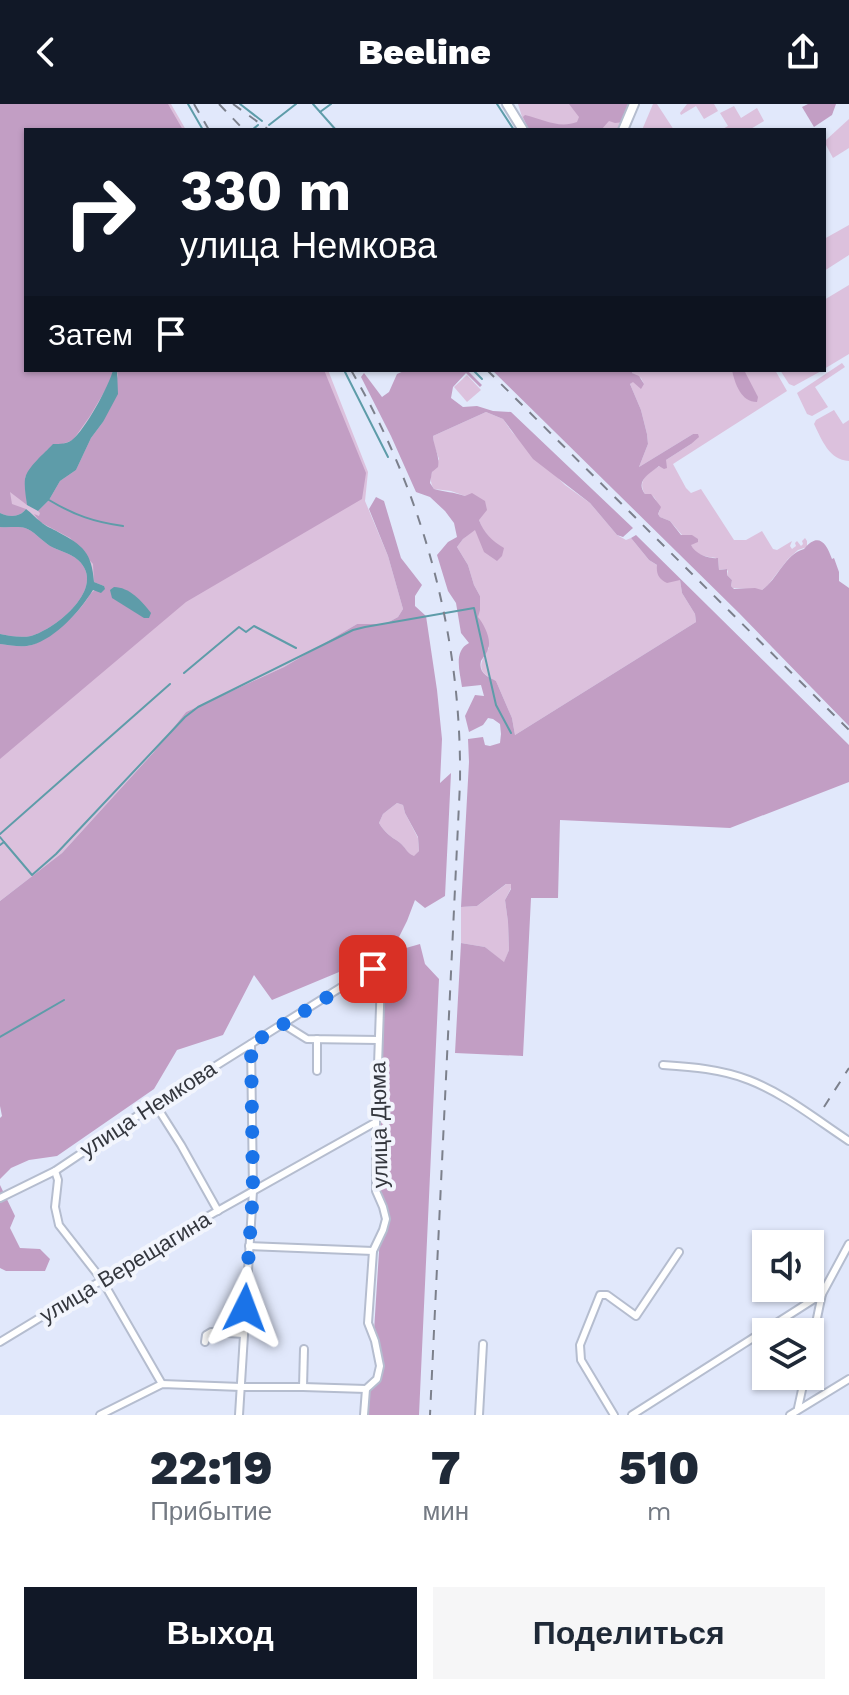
<!DOCTYPE html>
<html lang="ru">
<head>
<meta charset="utf-8">
<style>
	:root { --surface:#fff; --page:#f6f6f7; --text:#1f2937; --muted:#747a83; --accent:#111827 }
	body { margin:0; font-family:"Work Sans",sans-serif; background:var(--page); color:var(--text); height:100vh; display:flex; flex-direction:column; font-size:30px; white-space:nowrap }
	* { box-sizing:border-box; margin:0 }
	p { font-size:26px; color:var(--muted) }
	.icon { flex:none; width:44px; height:44px; fill:none; stroke:currentColor; stroke-width:2; stroke-linecap:round; stroke-linejoin:round }
	.map { position:relative; height:1311px; overflow:hidden }
	.sheet { display:flex; flex-direction:column; background:var(--surface); flex:1 }
	.sheet>* { flex:none }
	.top-card { position:absolute; left:24px; top:24px; width:802px; height:244px; border-radius:0px; box-shadow:0 2px 6px #0004; background:#111827; color:#fff; overflow:hidden }
	.tools { position:absolute; left:752px; top:1126px; display:grid; gap:16px }
	.tools a { display:grid; place-items:center; width:72px; height:72px; border-radius:0px; background:var(--surface); box-shadow:0 2px 6px #0004; font-size:40px }
	.pin { position:absolute; display:grid; place-items:center; width:68px; height:68px; color:#fff; margin:-34px; border-radius:16px; box-shadow:0 4px 12px #0006 }
	.me { position:absolute; width:88px; margin:-44px; rotate:3deg; stroke-linejoin:round; filter:drop-shadow(0 0 6px #0008) }
	.turn { display:flex; align-items:center; gap:28px; height:168px; padding:0 24px; font-size:36px }
	.turn .icon { width:104px; height:104px; stroke-width:2.5 }
	.turn b { display:block; font-size:56px; line-height:68px }
	.then { display:flex; align-items:center; height:76px; padding:0 24px; background:#0003; gap:16px; font-size:30px }
	.eta { display:flex; justify-content:space-evenly; align-items:center; height:136px; text-align:center }
	.eta b { font-size:48px; font-weight:800; line-height:56px }
	.action { display:flex; gap:16px; margin-top:auto; padding:16px 24px }
	.action a { flex:1; height:92px; border-radius:0px; background:var(--accent); color:#fff; font-size:32px; font-weight:800; line-height:92px; text-align:center }
	.action a+a { background:var(--page); color:var(--text) }
	header { display:flex; justify-content:space-between; align-items:center; height:104px; padding:0 24px; background:var(--accent); color:#fff; font-size:36px; font-weight:800 }
	.map>svg:first-child { display:block }
	.green { fill:#dcc1dd }
	.forest { fill:#c29ec4; fill-rule:evenodd }
	.water { fill:#5e9ca9 }
	.lines { fill:none; stroke-linecap:round; stroke-linejoin:round }
	.stream { stroke:#5e9ca9; stroke-width:2 }
	.street-casing { stroke:#b5bdcf; stroke-width:10 }
	.secondary-casing { stroke:#b5bdcf; stroke-width:12 }
	.street { stroke:#fff; stroke-width:6 }
	.secondary { stroke:#fff; stroke-width:8 }
	.rail { stroke:#7c808c; stroke-width:2; stroke-dasharray:10 10; stroke-linecap:butt }
	.route { stroke:#1a73e8; stroke-width:14; stroke-dasharray:0 25.2 }
	.labels { text-anchor:middle; dominant-baseline:central; stroke-width:8; stroke-linejoin:round; paint-order:stroke }
	.street-label { font-size:22px; fill:#34373e; stroke:#f2f5fd }
</style>
</head>
<body>
<header><svg class="icon" aria-label="back" viewBox="0 0 24 24"><path d="M15 5l-7 7 7 7"/></svg>Beeline<svg class="icon" aria-label="share" viewBox="0 0 24 24"><path d="M12 15V3M7 8l5-5 5 5M5 13v7h14v-7"/></svg></header>
<div class="map">
<svg width="849" height="1311" viewBox="0 0 849 1311">
	<rect width="100%" height="100%" fill="#e1e8fb"/>
	<g class="green">
		<polygon points="0,0 171,0 186,26 26,26 26,266 328,266 368,368 365,397 388,452 403,505 398,513 385,520 357,520 284,563 186,608 153,649 62,749 0,797"/>
		<polygon points="518,0 630,0 620,26 529,26 523,16"/>
		<polygon points="653,0 657,0 674,26 642,26"/>
		<polygon points="687,0 714,0 718,7 704,15 696,2 681,11 680,9"/>
		<polygon points="734,2 741,14 757,4 764,17 749,26 721,26 728,22 720,9"/>
		<polygon points="849,15 849,44 833,54 826,41 826,36"/>
		<polygon points="849,121 849,151 824,167 824,135"/>
		<polygon points="849,181 849,250 824,265 824,196"/>
		<polygon points="842,259 845,263 815,283 828,303 812,312 807,310 797,289"/>
		<path d="M633 266H775L787 287 673 360 686 384 691 389 701 385 734 436H746L762 427 773 445 777 446 792 437 790 442 792 445 796 442 795 439 797 437 801 442 803 440 802 437 805 434 807 437V443L798 446 788 455 768 481 762 486 733 484 731 482 732 476 727 471 728 467 726 465 719 466 718 454C711 454 693 451 691 442 691 439 692 435 692 431H682L670 417 660 413 658 410 660 406C657 398 655 389 645 390 635 375 653 365 666 359V356L691 340 693 330 639 363 648 340 647 330 641 306 630 280 633 277 644 280 641 274 632 269Z"/>
		<polygon points="780,266 823,266 794,282 789,280"/>
		<polygon points="467,271 481,286 467,298 454,283"/>
		<path d="M834 306 843 320 849 316V357C829 356 822 336 814 320L816 316Z"/>
		<path d="M486 308 503 315 512 328 565 381 590 399 617 431 626 436 631 434 649 456 680 476 682 489 695 510 696 518 515 631 512 614 496 577C476 568 479 560 489 544L477 514 480 492 474 481 468 461 457 443 463 435 475 425 494 439 483 426 479 416 465 392 451 387 434 385C427 374 433 365 439 355L434 341 433 332Z"/>
		<path d="M397 699 403 701 405 709 418 734 419 747 414 753C406 749 406 743 399 738 390 732 385 729 379 719L383 710Z"/>
		<polygon points="509,778 511,780 511,784 505,796 508,818 509,846 504,859 485,843 461,839 461,803 477,802"/>
	</g>
	<g class="forest">
		<path d="M0 0H168L183 26H26V266H113L110 278 90 312 73 336 47 346 43 354 25 373 27 401 10 388 12 400 26 405C19 414 9 413 0 409Z"/>
		<path d="M569 0H630L624 18 615 19 609 17 601 26H529L523 13 525 11C542 15 559 25 577 18L579 13Z"/>
		<polygon points="808,0 836,0 832,11 814,23 802,3"/>
		<path d="M117 266H324L366 369 362 395 186 498 0 655V540C10 541 22 544 32 541 47 535 72 515 82 502 92 490 88 488 104 482L94 478 93 460 70 434 40 418 34 410 39 412 40 409 38 407 49 396 60 377 76 366 91 334 103 318 118 271Z"/>
		<path d="M406 266H467L482 281 480 283 466 269 453 283 451 294 463 303 477 302 493 307 511 308 633 424 623 433 617 431 590 399 533 355 503 315 486 308 433 332C434 344 440 352 438 363L432 368 430 379 434 385C444 388 454 388 465 392L472 389 485 397 487 406 479 416C484 429 492 437 504 444L502 452 497 457 484 448 475 426 463 435 457 443 468 461 474 481 480 492V506L478 513C484 520 492 536 488 545 488 548 482 555 481 557 478 569 488 573 496 577L512 614 515 631 696 518 695 510 682 489 680 476 667 479C659 475 656 470 657 461L649 456 631 434 636 431 849 641V678L730 724 560 716 558 794H531L523 952 455 949 461 839 485 843 504 858 509 846 508 818 505 796 511 785V780H506L477 802 461 803 469 658 468 635 483 633 485 641 490 642 500 639 501 630 500 620 493 615 488 614 483 621 469 628 465 612 475 591 484 592 481 581 462 583C460 568 453 547 469 539L461 529 456 499 448 487 437 451 448 438 457 433 454 419 445 407 430 393 416 388 391 332 361 273 364 269 382 293 389 288 397 270Z"/>
		<path d="M492 266H633L632 269 639 272 644 280 641 285 633 278 630 280 641 306 647 330 648 340 639 363 693 330H698L699 333 691 340 666 356 667 364 664 365 659 362C649 370 635 377 645 390H651L661 403 658 410 660 413 670 417 681 431H692L698 435V438L691 441C695 450 709 455 718 454L719 466 727 465V471L732 476 731 482 734 485 755 484 762 486C778 475 785 450 804 445 818 428 826 438 832 455L834 454 839 468V477L849 484V622L739 509Z"/>
		<path d="M732 266H744L758 293 757 298C741 298 735 280 732 266Z"/>
		<path d="M376 393 384 397 401 454 422 481 415 492V502L426 512 437 586 442 635 440 679 451 669 445 792 425 804 415 796 407 817 395 841 398 848 406 844 420 840 425 860 439 875 419 1311H367L369 1289 384 1265 374 1227 381 1116 374 991 387 848 272 896 254 871 223 931 177 946 154 985 57 1052 29 1056 11 1064 0 1075V1014L2 1012 0 1002V797L62 749 153 649 186 608 284 563 357 520H385L398 513 403 505 388 452 369 405ZM397 699 403 701 405 709 418 733 419 747 414 752C406 749 406 743 399 738 390 732 385 729 379 719L383 710Z"/>
		<path d="M0 423C8 424 18 422 25 424 33 426 42 437 50 442 59 447 70 449 78 456 108 483 56 525 31 532 21 534 10 532 0 530Z"/>
		<polygon points="0,1081 15,1112 10,1124 20,1144 40,1145 50,1155 45,1167 6,1167 0,1164"/>
	</g>
	<g class="water">
		<path d="M113 266H117L118 290 103 318 91 334 76 366 60 377 49 396 38 407 27 401C26 393 24 383 25 375 27 363 45 349 53 340 60 340 67 340 72 336 85 326 109 282 113 266Z"/>
		<path d="M26 405C32 409 35 414 41 418 45 422 53 425 58 428 83 441 92 449 94 478L104 482 105 485 101 489 93 486C80 507 56 534 32 541 21 544 11 541 0 540V530C10 532 21 534 31 532 56 525 108 483 78 456 70 449 59 447 50 442 42 437 33 426 25 424 18 422 8 424 0 423V409C9 413 19 414 26 405Z"/>
		<path d="M114 483C129 483 142 497 151 509L149 514H144L112 494 110 486Z"/>
	</g>
	<g class="lines">
		<g class="stream">
			<polyline points="188,0 203,26"/>
			<polyline points="240,0 262,17"/>
			<polyline points="313,0 336,26"/>
			<polyline points="497,0 514,26"/>
			<polyline points="320,8 331,0"/>
			<polyline points="269,21 296,0"/>
			<polyline points="252,26 258,21"/>
			<polyline points="344,266 388,353"/>
			<polyline points="473,266 482,275"/>
			<path d="M49 396C74 411 94 418 123 422"/>
			<polyline points="184,569 239,523 246,528 254,522 296,544"/>
			<polyline points="0,730 170,580"/>
			<polyline points="0,733 4,738 0,741"/>
			<polyline points="4,738 32,771 56,750 185,613 198,603 353,526 365,523 474,504 496,601 511,629"/>
			<polyline points="0,933 64,896"/>
		</g>
		<g class="street-casing">
			<g id="street">
				<polyline points="283,920 307,935 378,936"/>
				<path d="M663 961C692 963 721 965 749 976 785 990 817 1016 849 1037"/>
				<polyline points="317,967 317,935"/>
				<polyline points="155,1000 181,1041 218,1107"/>
				<polyline points="55,1067 58,1076 55,1103 59,1121 102,1176 162,1280"/>
				<polyline points="0,1094 55,1067 155,1000 367,867 373,865 378,866 381,875 376,1018 376,1087 383,1103 386,1115 383,1126 373,1147 368,1219 375,1237 380,1262 377,1275 366,1285 364,1311"/>
				<polyline points="249,1142 373,1147"/>
				<polyline points="0,1238 196,1119 376,1018"/>
				<polyline points="205,1238 206,1231 211,1228 244,1230"/>
				<polyline points="810,1248 822,1190"/>
				<polyline points="303,1283 304,1245"/>
				<polyline points="798,1304 805,1272"/>
				<polyline points="100,1311 162,1280 241,1283 303,1283 366,1285"/>
				<polyline points="239,1311 253,1087 251,940"/>
				<polyline points="479,1311 483,1240"/>
				<polyline points="614,1311 581,1256 580,1241 600,1191 607,1191 636,1212 679,1148"/>
				<polyline points="632,1311 822,1190 849,1140"/>
				<polyline points="790,1311 849,1275"/>
			</g>
		</g>
		<g class="secondary-casing">
			<g id="secondary">
				<polyline points="507,0 523,26"/>
				<polyline points="623,26 634,0"/>
			</g>
		</g>
		<use href="#street" class="street"/>
		<use href="#secondary" class="secondary"/>
		<g class="rail">
			<polyline points="194,0 209,26"/>
			<polyline points="219,0 244,26"/>
			<polyline points="233,0 269,26"/>
			<path d="M351 266C424 391 462 534 460 679L430 1311"/>
			<polyline points="487,266 849,626"/>
			<polyline points="824,1003 849,964"/>
		</g>
	</g>
	<g class="lines">
		<polyline class="route" points="245,1204 253,1087 251,940 373,865"/>
	</g>
	<g class="labels">
		<g class="street-label">
			<text transform="translate(148 1005) rotate(-33)">улица Немкова</text>
			<text transform="translate(379 1021) rotate(-91)">улица Дюма</text>
			<text transform="translate(125 1163) rotate(-31)">улица Верещагина</text>
		</g>
	</g>
</svg>
<div class="tools">
<a><svg class="icon" aria-label="sound" viewBox="0 0 24 24"><path d="M4 9h4l5-4v14l-5-4H4zM17 9q2 3 0 6"/></svg></a>
<a><svg class="icon" aria-label="layers" viewBox="0 0 24 24"><path d="M12 4l9 5-9 5-9-5zM3 14l9 5 9-5"/></svg></a>
</div>
<div class="pin" style="left:373px;top:865px;background:#d93025"><svg class="icon" aria-label="arrive" viewBox="0 0 24 24"><path d="M6 21V4h12l-3 4 3 4H6"/></svg></div>
<svg class="me" style="left:245px;top:1204px" viewBox="-20 -20 40 40"><path d="M0-17L14 15 0 8-14 15z" fill="#1a73e8" stroke="#fff" stroke-width="4"/></svg>
<div class="top-card">
<div class="turn"><svg class="icon" aria-label="right" viewBox="0 0 24 24"><path d="M7 20v-9h11M14 6l5 5-5 5"/></svg><div><b>330 m</b>улица Немкова</div></div>
<div class="then">Затем<svg class="icon" aria-label="arrive" viewBox="0 0 24 24"><path d="M6 21V4h12l-3 4 3 4H6"/></svg></div>
</div>
</div>
<section class="sheet">
<div class="eta">
<div><b>22:19</b><p>Прибытие</p></div>
<div><b>7</b><p>мин</p></div>
<div><b>510</b><p>m</p></div>
</div>
<div class="action"><a>Выход</a><a>Поделиться</a></div>
</section>
</body>
</html>
